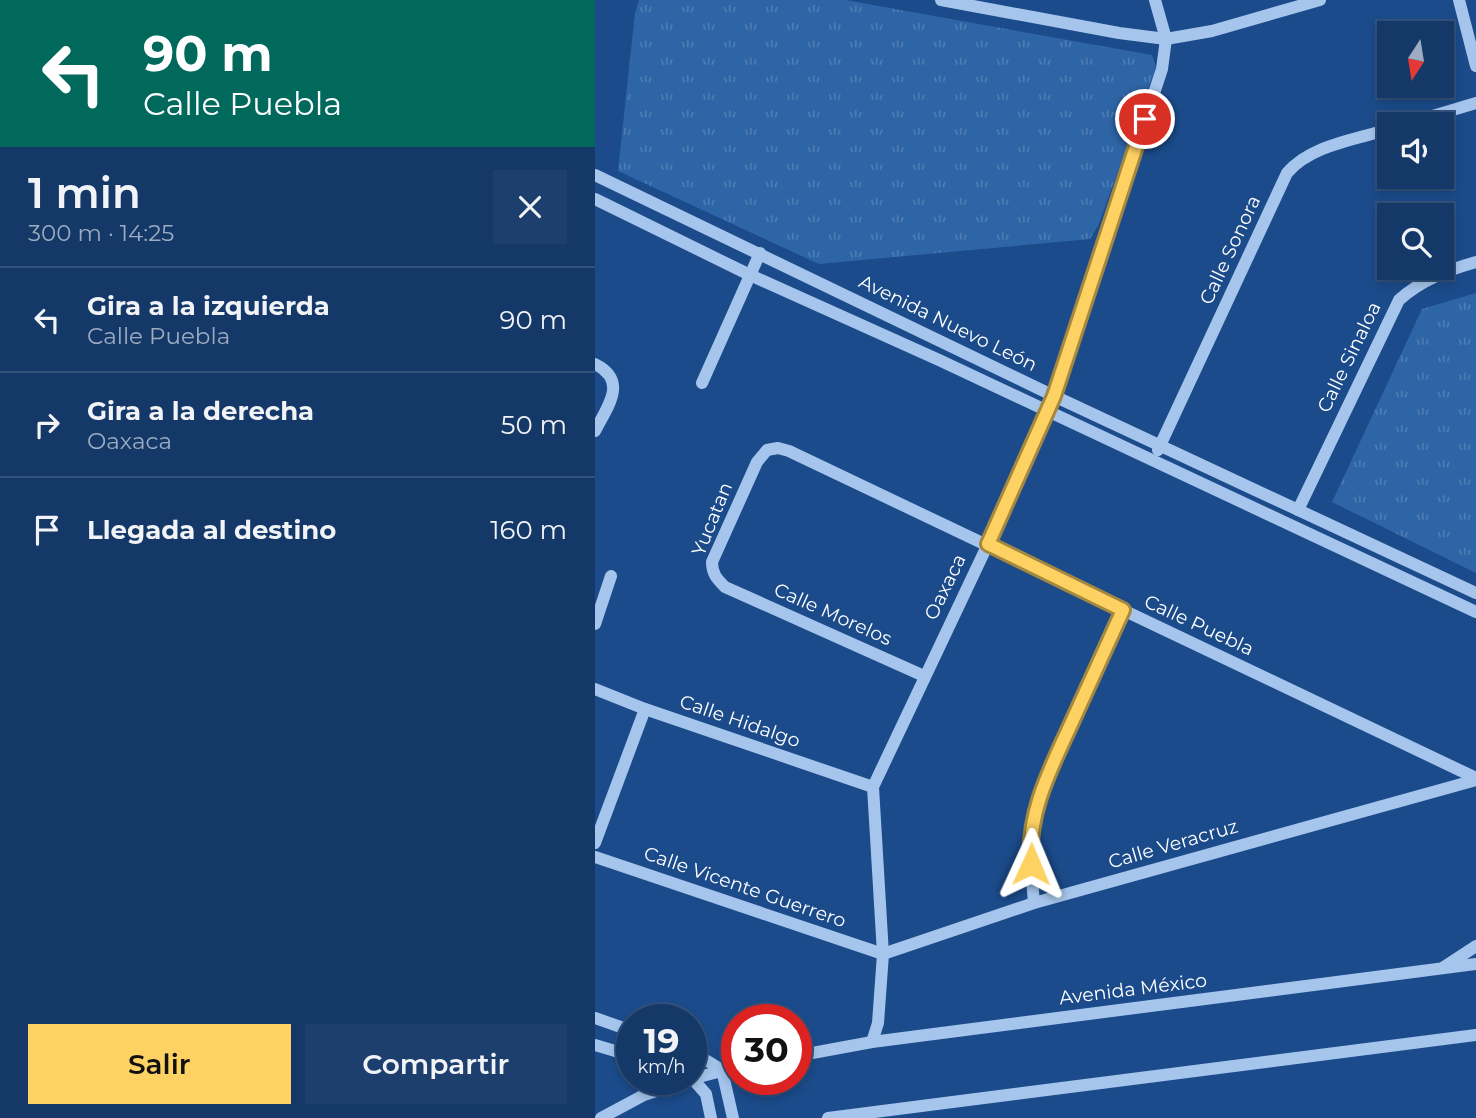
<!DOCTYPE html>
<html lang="es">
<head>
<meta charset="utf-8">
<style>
	:root { --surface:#143868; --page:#1d3f6e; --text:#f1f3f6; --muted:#9dacc0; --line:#33527c; --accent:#fdd162 }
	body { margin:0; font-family:Montserrat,sans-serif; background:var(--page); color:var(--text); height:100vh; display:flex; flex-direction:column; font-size:26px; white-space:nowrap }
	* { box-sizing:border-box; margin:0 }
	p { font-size:23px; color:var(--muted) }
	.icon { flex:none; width:38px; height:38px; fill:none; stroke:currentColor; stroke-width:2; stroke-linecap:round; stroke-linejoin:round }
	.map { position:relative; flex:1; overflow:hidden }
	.sheet { display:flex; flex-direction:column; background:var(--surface); width:595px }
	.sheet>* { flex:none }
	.top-card { background:#00695c; color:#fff; overflow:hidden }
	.needle { width:46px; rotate:192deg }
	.fabs { position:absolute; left:782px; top:21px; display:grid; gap:14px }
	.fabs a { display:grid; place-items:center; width:77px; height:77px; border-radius:0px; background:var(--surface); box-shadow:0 4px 10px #0003,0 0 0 2px var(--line); font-size:35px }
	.speed { position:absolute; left:21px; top:1004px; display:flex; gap:14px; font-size:35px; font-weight:700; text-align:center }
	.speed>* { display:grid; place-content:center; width:91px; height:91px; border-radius:50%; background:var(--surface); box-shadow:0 4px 10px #0003,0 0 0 2px var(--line); line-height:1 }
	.speed small { font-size:18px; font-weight:400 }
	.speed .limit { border:10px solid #d22; background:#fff; color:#111 }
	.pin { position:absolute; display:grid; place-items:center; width:60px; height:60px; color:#fff; margin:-30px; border:4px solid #fff; border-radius:50%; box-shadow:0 2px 7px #0007 }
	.me { position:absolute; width:77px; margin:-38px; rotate:1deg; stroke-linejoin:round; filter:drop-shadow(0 0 5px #0008) }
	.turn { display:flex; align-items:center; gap:24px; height:147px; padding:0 28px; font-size:32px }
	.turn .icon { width:91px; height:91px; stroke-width:2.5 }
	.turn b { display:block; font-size:49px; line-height:60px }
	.round { display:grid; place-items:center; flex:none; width:74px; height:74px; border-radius:0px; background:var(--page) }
	.summary { display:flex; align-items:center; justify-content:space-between; height:119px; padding:0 28px }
	h1 { font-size:42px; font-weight:600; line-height:52px }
	.cta { display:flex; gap:14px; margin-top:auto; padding:14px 28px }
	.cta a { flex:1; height:80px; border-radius:0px; background:var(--accent); color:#111; font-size:28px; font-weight:600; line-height:80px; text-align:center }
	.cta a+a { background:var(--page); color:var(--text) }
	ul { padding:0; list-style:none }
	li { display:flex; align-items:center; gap:21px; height:105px; padding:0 28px; border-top:2px solid var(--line) }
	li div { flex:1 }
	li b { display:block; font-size:26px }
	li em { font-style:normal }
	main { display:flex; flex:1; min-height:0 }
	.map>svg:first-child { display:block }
	.park { fill:url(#park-tufts) }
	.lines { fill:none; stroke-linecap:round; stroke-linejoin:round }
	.minor { stroke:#a5c5ec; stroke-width:12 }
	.route-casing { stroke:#a48840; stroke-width:18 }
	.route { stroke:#fdd162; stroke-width:12 }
	.labels { text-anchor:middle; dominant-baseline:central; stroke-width:5; stroke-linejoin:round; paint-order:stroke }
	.street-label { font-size:19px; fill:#fff; stroke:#1b4b8a }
</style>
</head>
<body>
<main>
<section class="sheet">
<div class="top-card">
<div class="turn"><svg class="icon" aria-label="left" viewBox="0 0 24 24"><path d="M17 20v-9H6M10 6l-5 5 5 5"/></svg><div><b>90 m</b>Calle Puebla</div></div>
</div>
<div class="summary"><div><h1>1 min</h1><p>300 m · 14:25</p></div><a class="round"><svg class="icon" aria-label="close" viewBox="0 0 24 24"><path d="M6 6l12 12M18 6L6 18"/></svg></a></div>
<ul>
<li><svg class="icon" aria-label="left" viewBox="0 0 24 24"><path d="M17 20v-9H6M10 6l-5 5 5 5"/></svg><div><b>Gira a la izquierda</b><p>Calle Puebla</p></div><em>90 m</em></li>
<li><svg class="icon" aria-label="right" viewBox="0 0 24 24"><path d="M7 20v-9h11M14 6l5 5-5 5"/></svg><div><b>Gira a la derecha</b><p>Oaxaca</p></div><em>50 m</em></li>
<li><svg class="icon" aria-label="arrive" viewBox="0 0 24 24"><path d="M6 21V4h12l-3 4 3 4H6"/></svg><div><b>Llegada al destino</b></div><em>160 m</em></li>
</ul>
<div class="cta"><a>Salir</a><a>Compartir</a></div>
</section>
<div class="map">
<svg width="881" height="1118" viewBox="0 0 881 1118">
	<defs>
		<pattern id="park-tufts" width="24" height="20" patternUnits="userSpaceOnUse" patternTransform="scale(1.75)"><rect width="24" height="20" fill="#2e65a7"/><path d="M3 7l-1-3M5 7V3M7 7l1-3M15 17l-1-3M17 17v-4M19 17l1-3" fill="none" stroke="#4d7cb4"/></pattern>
	</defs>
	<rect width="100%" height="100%" fill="#1b4b8a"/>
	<g class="park">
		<polygon points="44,0 250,0 557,55 561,67 503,226 495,239 224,264 23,171 40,13"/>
		<polygon points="881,293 881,573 737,502 827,309"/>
	</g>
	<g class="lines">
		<g class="minor">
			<polyline points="346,0 524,33 571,39 617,31 725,0"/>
			<polyline points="864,0 881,66"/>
			<polyline points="811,124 881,103"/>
			<polyline points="0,175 459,396 881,593"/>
			<polyline points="0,199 155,275 344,360 881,612"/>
			<path d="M0 364C34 381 12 407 0 431"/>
			<polyline points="107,383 165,253"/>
			<path d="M563 450 692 173C716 145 760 140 794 129"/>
			<path d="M703 510 804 300C826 280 853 270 881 262"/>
			<polyline points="0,624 16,576"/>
			<path d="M329 676 130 587C122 579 117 574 117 562L162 462 172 450 183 448 194 451 881 778"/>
			<polyline points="0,689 50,709 278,787"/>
			<polyline points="0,843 50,709"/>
			<polyline points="0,857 288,954 439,903 881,780"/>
			<polyline points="439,903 434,844 438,816 448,784 528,610"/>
			<polyline points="849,967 881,946"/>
			<polyline points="0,1018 37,1031"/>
			<polyline points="277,1042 283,1023 288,954 278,787 393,544 459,396 567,69 571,39 560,0"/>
			<polyline points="0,1045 37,1056"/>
			<polyline points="96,1051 127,1070"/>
			<polyline points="201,1056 277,1042 881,964"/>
			<polyline points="127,1070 138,1118"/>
			<polyline points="96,1077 111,1094 116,1118"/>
			<polyline points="96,1079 142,1067"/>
			<polyline points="6,1118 49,1095 94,1080"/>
			<polyline points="233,1118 881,1035"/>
		</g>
	</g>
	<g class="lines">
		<g class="route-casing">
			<path id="route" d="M436 864C432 812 456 768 477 722 494 685 511 647 528 610L393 544 459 396 550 119"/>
		</g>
		<use href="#route" class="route"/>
	</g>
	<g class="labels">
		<g class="street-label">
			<text transform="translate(635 250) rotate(-65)">Calle Sonora</text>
			<text transform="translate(353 323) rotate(26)">Avenida Nuevo León</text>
			<text transform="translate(754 357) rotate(-64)">Calle Sinaloa</text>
			<text transform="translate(117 519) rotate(-68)">Yucatan</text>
			<text transform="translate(350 587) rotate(-64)">Oaxaca</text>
			<text transform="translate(238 614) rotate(24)">Calle Morelos</text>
			<text transform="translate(604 625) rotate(25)">Calle Puebla</text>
			<text transform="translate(145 721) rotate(19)">Calle Hidalgo</text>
			<text transform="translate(578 844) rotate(-16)">Calle Veracruz</text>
			<text transform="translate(150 887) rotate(19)">Calle Vicente Guerrero</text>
			<text transform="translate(538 989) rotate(-7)">Avenida México</text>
		</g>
	</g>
</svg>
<div class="fabs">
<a><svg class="needle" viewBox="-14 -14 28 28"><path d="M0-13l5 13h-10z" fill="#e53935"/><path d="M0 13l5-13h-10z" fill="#9dacc0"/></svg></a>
<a><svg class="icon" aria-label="sound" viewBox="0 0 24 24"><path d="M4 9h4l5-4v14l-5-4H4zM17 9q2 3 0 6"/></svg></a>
<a><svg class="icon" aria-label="search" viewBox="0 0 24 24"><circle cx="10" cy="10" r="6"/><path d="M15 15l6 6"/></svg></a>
</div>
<div class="speed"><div>19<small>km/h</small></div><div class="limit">30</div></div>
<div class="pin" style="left:550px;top:119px;background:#d93025"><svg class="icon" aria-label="arrive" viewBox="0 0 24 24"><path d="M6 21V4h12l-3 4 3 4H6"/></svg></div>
<svg class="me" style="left:436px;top:864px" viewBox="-20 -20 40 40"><path d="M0-17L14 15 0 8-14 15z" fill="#fdd162" stroke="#fff" stroke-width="4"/></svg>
</div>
</main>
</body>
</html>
